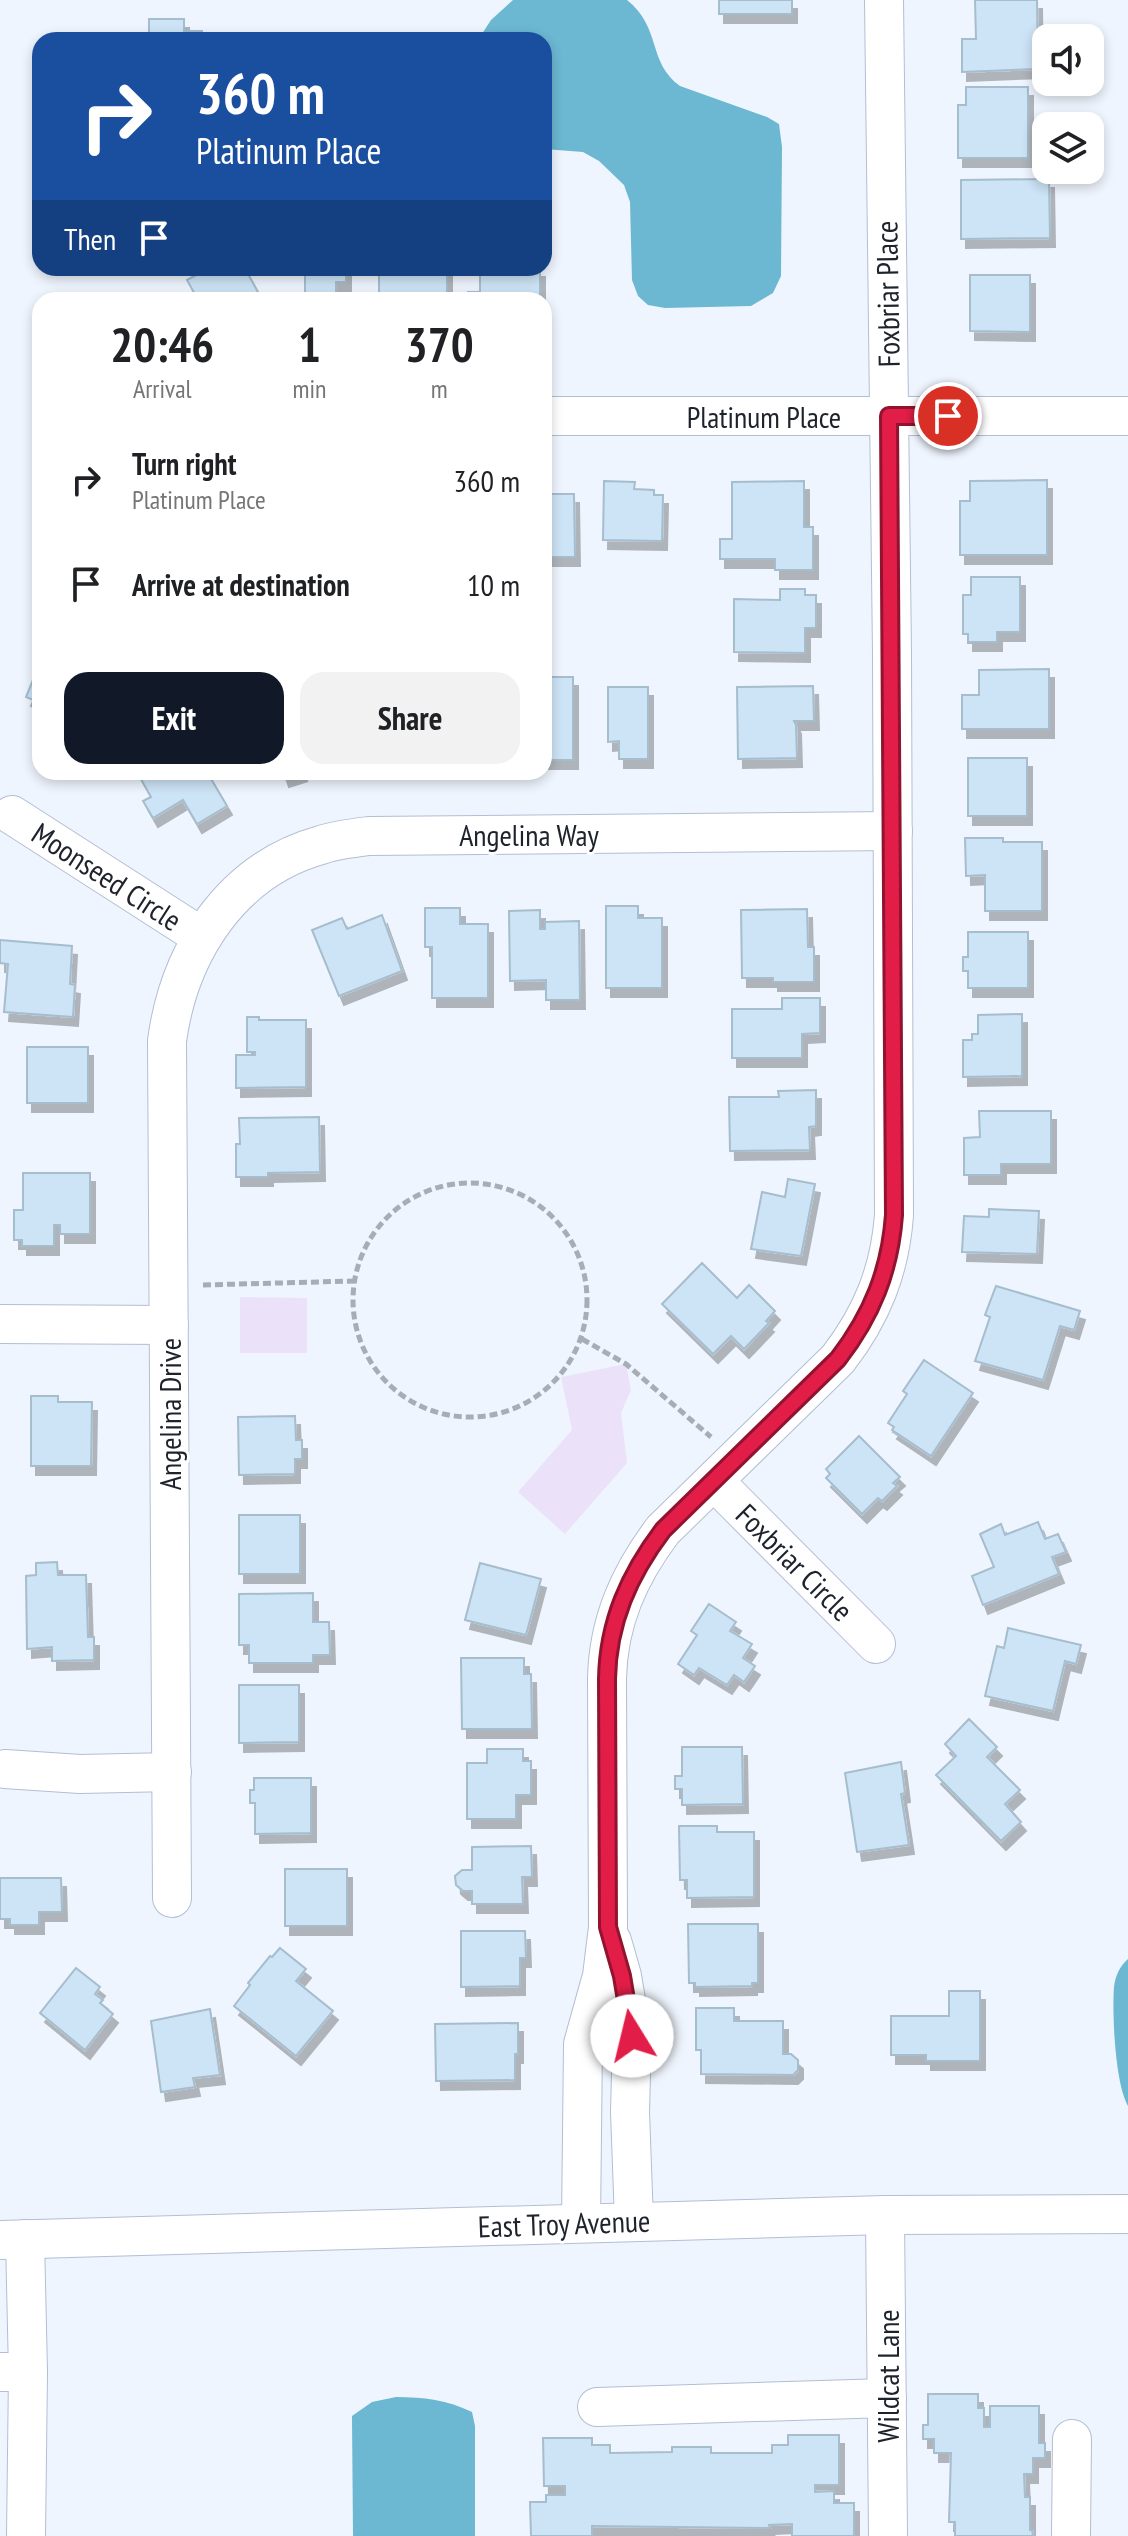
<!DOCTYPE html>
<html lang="en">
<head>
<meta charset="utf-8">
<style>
	:root { --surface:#fff; --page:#f2f2f2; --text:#202124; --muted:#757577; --accent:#111827 }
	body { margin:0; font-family:"PT Sans Narrow",sans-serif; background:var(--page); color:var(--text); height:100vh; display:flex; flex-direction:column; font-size:30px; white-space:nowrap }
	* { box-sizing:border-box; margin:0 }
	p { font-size:26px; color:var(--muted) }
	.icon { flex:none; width:44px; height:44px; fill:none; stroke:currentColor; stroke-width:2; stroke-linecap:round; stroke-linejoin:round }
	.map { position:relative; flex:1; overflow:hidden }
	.sheet { position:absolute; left:32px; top:292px; width:520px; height:488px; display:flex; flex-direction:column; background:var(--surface); border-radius:24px; box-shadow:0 4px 12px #0003 }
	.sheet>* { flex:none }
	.banner { position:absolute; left:32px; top:32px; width:520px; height:244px; border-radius:24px; box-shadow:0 4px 12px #0003; background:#1a4fa0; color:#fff; overflow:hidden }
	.fabs { position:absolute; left:1032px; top:24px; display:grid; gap:16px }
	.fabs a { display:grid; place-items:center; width:72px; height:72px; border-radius:16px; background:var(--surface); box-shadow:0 4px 12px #0003; font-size:40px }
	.pin { position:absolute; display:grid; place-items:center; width:68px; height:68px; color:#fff; margin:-34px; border:4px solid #fff; border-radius:50%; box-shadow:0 2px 8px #0007 }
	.me { position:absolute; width:88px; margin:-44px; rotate:351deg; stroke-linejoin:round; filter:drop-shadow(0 0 6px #0008) }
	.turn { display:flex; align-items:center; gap:28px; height:168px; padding:0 32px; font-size:36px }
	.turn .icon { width:104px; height:104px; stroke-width:2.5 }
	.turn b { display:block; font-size:56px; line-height:68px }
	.then { display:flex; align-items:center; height:76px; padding:0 32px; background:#0003; gap:16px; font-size:30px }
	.eta { display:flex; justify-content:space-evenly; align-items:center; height:136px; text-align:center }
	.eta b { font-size:48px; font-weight:700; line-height:56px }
	.action { display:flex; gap:16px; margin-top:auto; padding:16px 32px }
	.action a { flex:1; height:92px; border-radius:24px; background:var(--accent); color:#fff; font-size:32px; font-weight:700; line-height:92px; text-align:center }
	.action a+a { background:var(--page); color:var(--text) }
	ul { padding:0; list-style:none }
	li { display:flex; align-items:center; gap:24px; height:104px; padding:0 32px }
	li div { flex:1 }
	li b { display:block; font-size:30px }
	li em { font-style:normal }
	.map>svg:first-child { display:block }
	.green { fill:#ebe2f9 }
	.water { fill:#6cb7d1 }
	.building { fill:#cde4f6; stroke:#a6bdce; stroke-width:2; filter:url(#shadow) }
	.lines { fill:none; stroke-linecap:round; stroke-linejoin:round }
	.minor-casing { stroke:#b2bed5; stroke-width:40 }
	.path { stroke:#a7adb6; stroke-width:5; stroke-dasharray:8 4; stroke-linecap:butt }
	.minor { stroke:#fff; stroke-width:38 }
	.route-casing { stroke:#92132f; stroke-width:20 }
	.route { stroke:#e11d48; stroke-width:14 }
	.labels { text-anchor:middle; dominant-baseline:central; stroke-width:6; stroke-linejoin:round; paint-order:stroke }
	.street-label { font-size:30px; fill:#1d222b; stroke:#fff }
</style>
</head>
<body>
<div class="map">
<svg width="1128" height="2536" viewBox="0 0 1128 2536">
	<defs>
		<filter id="shadow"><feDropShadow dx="5" dy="9" stdDeviation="0" flood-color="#0004"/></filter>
	</defs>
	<rect width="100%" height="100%" fill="#eff5fe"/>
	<g class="green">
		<polygon points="240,1297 307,1298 307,1353 240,1353"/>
		<polygon points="626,1364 631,1390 621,1413 627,1463 565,1534 518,1492 572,1430 561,1377"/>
	</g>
	<g class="water">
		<path d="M513 0H627C662 28 647 62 680 86L767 117 779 124 782 147 781 276 773 293 751 306 665 308 648 305 638 296 632 280 630 202 624 185 599 161 583 152 544 149V40H478L491 20Z"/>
		<path d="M1128 1959V2106C1115 2084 1112 2013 1114 1987 1115 1976 1120 1966 1128 1959Z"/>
		<path d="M396 2397C424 2397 447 2400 472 2412L475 2426V2536H353L352 2416 372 2402Z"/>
	</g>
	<g class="building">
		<rect x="719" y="0" width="73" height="14"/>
		<polygon points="975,0 1037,0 1038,69 962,72 962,39 976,39"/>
		<polygon points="149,19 184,19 184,31 202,31 202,40 149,40"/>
		<polygon points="966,87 1028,87 1028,158 958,158 958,105 966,105"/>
		<polygon points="1049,179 1050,238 961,239 961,180"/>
		<polygon points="209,268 241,268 245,275 248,274 258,292 254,294 257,300 198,300 187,280"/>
		<polygon points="305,268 346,268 346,282 336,282 336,300 305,300"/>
		<polygon points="379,268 447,268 447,296 451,296 451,300 379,300"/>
		<polygon points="480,268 540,268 540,300 468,300 468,292 480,292"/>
		<polygon points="970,275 1030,275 1030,332 970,331"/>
		<polygon points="1047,480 1047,555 960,555 960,501 970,501 970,481"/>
		<polygon points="604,481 635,482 634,489 654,490 654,495 663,495 662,541 603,540"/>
		<polygon points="804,481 804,527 813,527 813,570 775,570 775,559 720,559 720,539 732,539 732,482"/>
		<polygon points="544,487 545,494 574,494 575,557 544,557"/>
		<polygon points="971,577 1020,577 1020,632 997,632 997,642 968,642 968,634 963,634 963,595 971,595"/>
		<polygon points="780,589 805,589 805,595 816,595 816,628 805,628 805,653 734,652 734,599 780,600"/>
		<polygon points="40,663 40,703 26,697"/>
		<polygon points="1049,669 1049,729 962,729 962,695 979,695 979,670"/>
		<rect x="544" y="677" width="29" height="83"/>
		<polygon points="813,686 814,721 794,721 796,725 797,758 738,759 737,687"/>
		<polygon points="608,687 648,687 648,759 619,759 619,741 608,742"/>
		<rect x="968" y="758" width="59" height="58"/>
		<polygon points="137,772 207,772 227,806 197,824 183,800 153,818 143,801 151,797"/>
		<polygon points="282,772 303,772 284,778"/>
		<polygon points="965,838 1003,838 1003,842 1042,842 1042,911 985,911 985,875 966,876"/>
		<polygon points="606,906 638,906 638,918 662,918 662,988 606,988"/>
		<polygon points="425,908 460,908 460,924 488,924 488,998 432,998 432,947 425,947"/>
		<polygon points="807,909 808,947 814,947 814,982 773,982 773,978 742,978 741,910"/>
		<polygon points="540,910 540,929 545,929 545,922 579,921 580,1000 546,1000 546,980 510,981 509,911"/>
		<polygon points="382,915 402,971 339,996 312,930 342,918 347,929"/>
		<polygon points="968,932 1028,932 1028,988 968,988 968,971 963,971 963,957 968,957"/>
		<polygon points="0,940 72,946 70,984 75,985 73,1017 4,1012 8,964 0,963"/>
		<polygon points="782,998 820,998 820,1033 802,1034 802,1058 732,1058 732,1009 782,1009"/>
		<polygon points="1022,1014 1022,1076 963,1077 963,1040 972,1040 972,1034 978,1034 978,1015"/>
		<polygon points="247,1017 259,1017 259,1020 306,1020 306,1087 236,1088 236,1055 255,1055 255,1052 247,1052"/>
		<rect x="27" y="1047" width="61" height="56"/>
		<polygon points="816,1090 816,1126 809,1127 810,1150 730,1151 729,1097 779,1097 778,1091"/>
		<polygon points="979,1111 1051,1111 1051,1164 1001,1164 1001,1175 964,1175 964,1138 980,1137"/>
		<polygon points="319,1117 320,1172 268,1173 268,1177 236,1177 236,1144 240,1144 239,1118"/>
		<polygon points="23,1173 90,1173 90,1234 60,1234 60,1225 54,1225 54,1246 22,1246 22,1240 14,1240 14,1210 23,1210"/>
		<polygon points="788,1179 815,1184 801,1256 751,1249 762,1192 785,1197"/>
		<polygon points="989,1209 1039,1211 1037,1254 962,1252 964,1216 989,1217"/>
		<polygon points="702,1263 737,1298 749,1285 775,1311 766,1321 769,1323 744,1349 731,1336 713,1354 662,1304"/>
		<polygon points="996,1286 1080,1311 1074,1330 1060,1326 1043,1380 975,1361 990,1317 985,1315"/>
		<polygon points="924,1360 973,1393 931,1456 892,1430 894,1427 888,1423 907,1394 903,1391"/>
		<polygon points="31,1396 58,1396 58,1402 92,1402 91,1466 31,1466"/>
		<polygon points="295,1416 296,1440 302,1440 302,1459 295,1459 295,1474 239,1475 238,1417"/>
		<polygon points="859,1436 900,1477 893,1483 897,1486 882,1501 878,1498 862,1514 826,1478 830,1474 826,1469"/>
		<rect x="239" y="1515" width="61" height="59"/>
		<polygon points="1038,1522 1045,1539 1058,1534 1066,1552 1052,1557 1059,1574 983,1605 972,1576 994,1567 980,1534 1001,1524 1005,1535"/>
		<polygon points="57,1562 58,1575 86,1575 88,1637 94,1637 94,1660 52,1661 52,1647 27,1649 26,1576 36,1575 36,1563"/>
		<polygon points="480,1563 541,1579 526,1635 465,1620"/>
		<polygon points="313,1593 313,1622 329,1622 330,1655 313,1655 313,1663 249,1663 249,1645 239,1645 239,1594"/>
		<polygon points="709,1604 736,1622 730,1631 752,1644 743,1658 755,1666 744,1682 734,1675 727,1685 699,1668 694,1675 678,1664 697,1635 691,1631"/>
		<polygon points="1008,1628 1081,1645 1076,1664 1065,1661 1053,1711 985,1696 997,1646 1004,1648"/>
		<polygon points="461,1658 524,1658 524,1674 531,1674 532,1729 462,1729"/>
		<polygon points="239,1685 299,1685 299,1742 239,1743"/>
		<polygon points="969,1719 997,1747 987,1757 1020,1790 1005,1804 1021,1822 1001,1841 936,1775 956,1756 945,1744"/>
		<polygon points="682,1747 742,1747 743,1804 682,1805 682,1789 675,1789 675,1776 682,1776"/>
		<polygon points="487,1749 523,1749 523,1761 531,1761 531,1795 516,1795 516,1819 467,1819 467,1763 487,1763"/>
		<polygon points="901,1762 905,1793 901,1794 909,1845 857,1852 845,1773"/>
		<polygon points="254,1778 311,1778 311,1833 255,1834 255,1803 250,1803 250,1790 254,1790"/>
		<polygon points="679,1826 717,1826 717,1832 754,1832 754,1897 687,1898 687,1880 680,1880"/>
		<polygon points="531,1846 532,1877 522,1877 523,1904 472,1904 472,1891 463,1891 456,1885 455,1876 462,1870 472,1870 472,1847"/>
		<rect x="285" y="1869" width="62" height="57"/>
		<polygon points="0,1878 61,1878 62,1912 39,1912 39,1925 10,1925 10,1919 0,1919"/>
		<polygon points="688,1924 758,1924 758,1983 752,1983 752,1986 695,1987 695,1983 689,1983"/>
		<polygon points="461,1931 525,1931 526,1958 520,1958 520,1986 461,1987"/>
		<polygon points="280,1948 306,1969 296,1981 333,2011 296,2056 234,2006 250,1985 248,1983 270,1956 272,1957"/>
		<polygon points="76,1968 100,1987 95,1994 103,2000 100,2003 113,2014 85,2050 40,2013"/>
		<polygon points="949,1991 980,1991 980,2061 926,2061 926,2055 891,2055 891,2016 949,2016"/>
		<polygon points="696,2008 734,2008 734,2021 783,2021 783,2054 791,2054 798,2060 798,2070 793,2075 701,2074 701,2050 696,2050"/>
		<polygon points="210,2009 220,2075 193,2078 195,2087 161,2092 151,2021"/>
		<polygon points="518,2023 518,2054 515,2054 515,2080 436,2081 435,2024"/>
		<polygon points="928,2394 978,2394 978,2408 984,2408 984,2427 990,2427 990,2406 1039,2406 1039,2443 1045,2443 1045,2458 1033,2458 1033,2474 1024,2474 1025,2497 1030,2497 1030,2530 1032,2530 1033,2536 955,2536 955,2522 949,2522 951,2453 934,2453 934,2439 923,2439 923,2425 928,2425"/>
		<polygon points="788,2435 839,2435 839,2485 815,2485 815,2492 834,2491 834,2503 854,2503 854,2536 792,2536 792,2524 769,2525 770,2528 592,2526 592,2536 531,2536 530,2502 546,2502 546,2495 565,2495 565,2486 544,2486 543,2438 592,2438 592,2445 610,2445 610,2453 672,2452 672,2447 711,2447 711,2453 772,2453 772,2445 788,2445"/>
	</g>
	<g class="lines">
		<g class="minor-casing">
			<g id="minor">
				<polyline points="544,416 1128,416"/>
				<polyline points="12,815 202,937"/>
				<polyline points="0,1324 169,1325"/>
				<polyline points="714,1481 876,1644"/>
				<polyline points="5,1769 80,1774 172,1772"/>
				<path d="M172 1898 167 1041C179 952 231 870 321 845 336 840 353 838 369 836L893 831"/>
				<polyline points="612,1941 622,1976 632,2036 630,2112 634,2221"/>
				<polyline points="885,2215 888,2536"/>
				<path d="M581 2223 583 2044 602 1976 608 1927 607 1679C608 1622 629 1575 663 1530L838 1359C872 1315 890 1270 894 1215L892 653 884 0"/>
				<polyline points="0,2240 885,2215 1128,2214"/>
				<polyline points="0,2372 28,2372 25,2239"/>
				<polyline points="597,2407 887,2398"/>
				<polyline points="26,2536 28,2372"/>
				<polyline points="1071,2536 1072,2439"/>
			</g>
		</g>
		<g class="path">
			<circle cx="470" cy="1300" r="117"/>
			<polyline points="203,1285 354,1281"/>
			<polyline points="582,1339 626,1364 711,1437"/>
		</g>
		<use href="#minor" class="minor"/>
	</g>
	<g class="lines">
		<g class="route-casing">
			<path id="route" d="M632 2036 622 1976 608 1927 607 1679C608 1622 629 1575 663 1530L838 1359C872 1315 890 1270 894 1215L889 416H948"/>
		</g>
		<use href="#route" class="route"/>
	</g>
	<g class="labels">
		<g class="street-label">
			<text transform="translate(887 294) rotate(-91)">Foxbriar Place</text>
			<text x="764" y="416">Platinum Place</text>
			<text x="529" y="834">Angelina Way</text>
			<text transform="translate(107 876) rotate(33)">Moonseed Circle</text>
			<text transform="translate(169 1414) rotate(-90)">Angelina Drive</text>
			<text transform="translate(795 1562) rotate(45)">Foxbriar Circle</text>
			<text transform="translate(564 2223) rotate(-2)">East Troy Avenue</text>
			<text transform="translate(887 2376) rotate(-90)">Wildcat Lane</text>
		</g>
	</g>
</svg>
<div class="fabs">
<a><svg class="icon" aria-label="sound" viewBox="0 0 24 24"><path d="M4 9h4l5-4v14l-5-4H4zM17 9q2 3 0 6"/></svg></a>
<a><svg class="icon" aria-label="layers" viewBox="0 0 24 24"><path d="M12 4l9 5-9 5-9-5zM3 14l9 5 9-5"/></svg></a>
</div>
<div class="pin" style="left:948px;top:416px;background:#d93025"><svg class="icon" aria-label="arrive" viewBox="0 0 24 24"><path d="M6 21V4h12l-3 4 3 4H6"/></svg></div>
<svg class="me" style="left:632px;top:2036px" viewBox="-20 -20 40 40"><circle r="19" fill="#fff"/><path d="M0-13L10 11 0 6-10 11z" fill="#e11d48"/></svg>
<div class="banner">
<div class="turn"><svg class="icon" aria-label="right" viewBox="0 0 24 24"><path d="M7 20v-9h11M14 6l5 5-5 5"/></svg><div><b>360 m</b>Platinum Place</div></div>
<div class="then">Then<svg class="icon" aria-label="arrive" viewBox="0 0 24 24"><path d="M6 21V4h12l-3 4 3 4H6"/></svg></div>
</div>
<section class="sheet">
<div class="eta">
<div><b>20:46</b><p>Arrival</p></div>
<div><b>1</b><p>min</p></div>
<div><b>370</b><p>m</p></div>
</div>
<ul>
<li><svg class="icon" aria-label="right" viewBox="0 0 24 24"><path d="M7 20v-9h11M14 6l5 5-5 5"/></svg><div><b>Turn right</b><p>Platinum Place</p></div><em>360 m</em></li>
<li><svg class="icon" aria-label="arrive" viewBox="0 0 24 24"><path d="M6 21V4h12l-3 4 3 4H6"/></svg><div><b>Arrive at destination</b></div><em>10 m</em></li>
</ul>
<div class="action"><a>Exit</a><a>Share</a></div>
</section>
</div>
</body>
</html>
